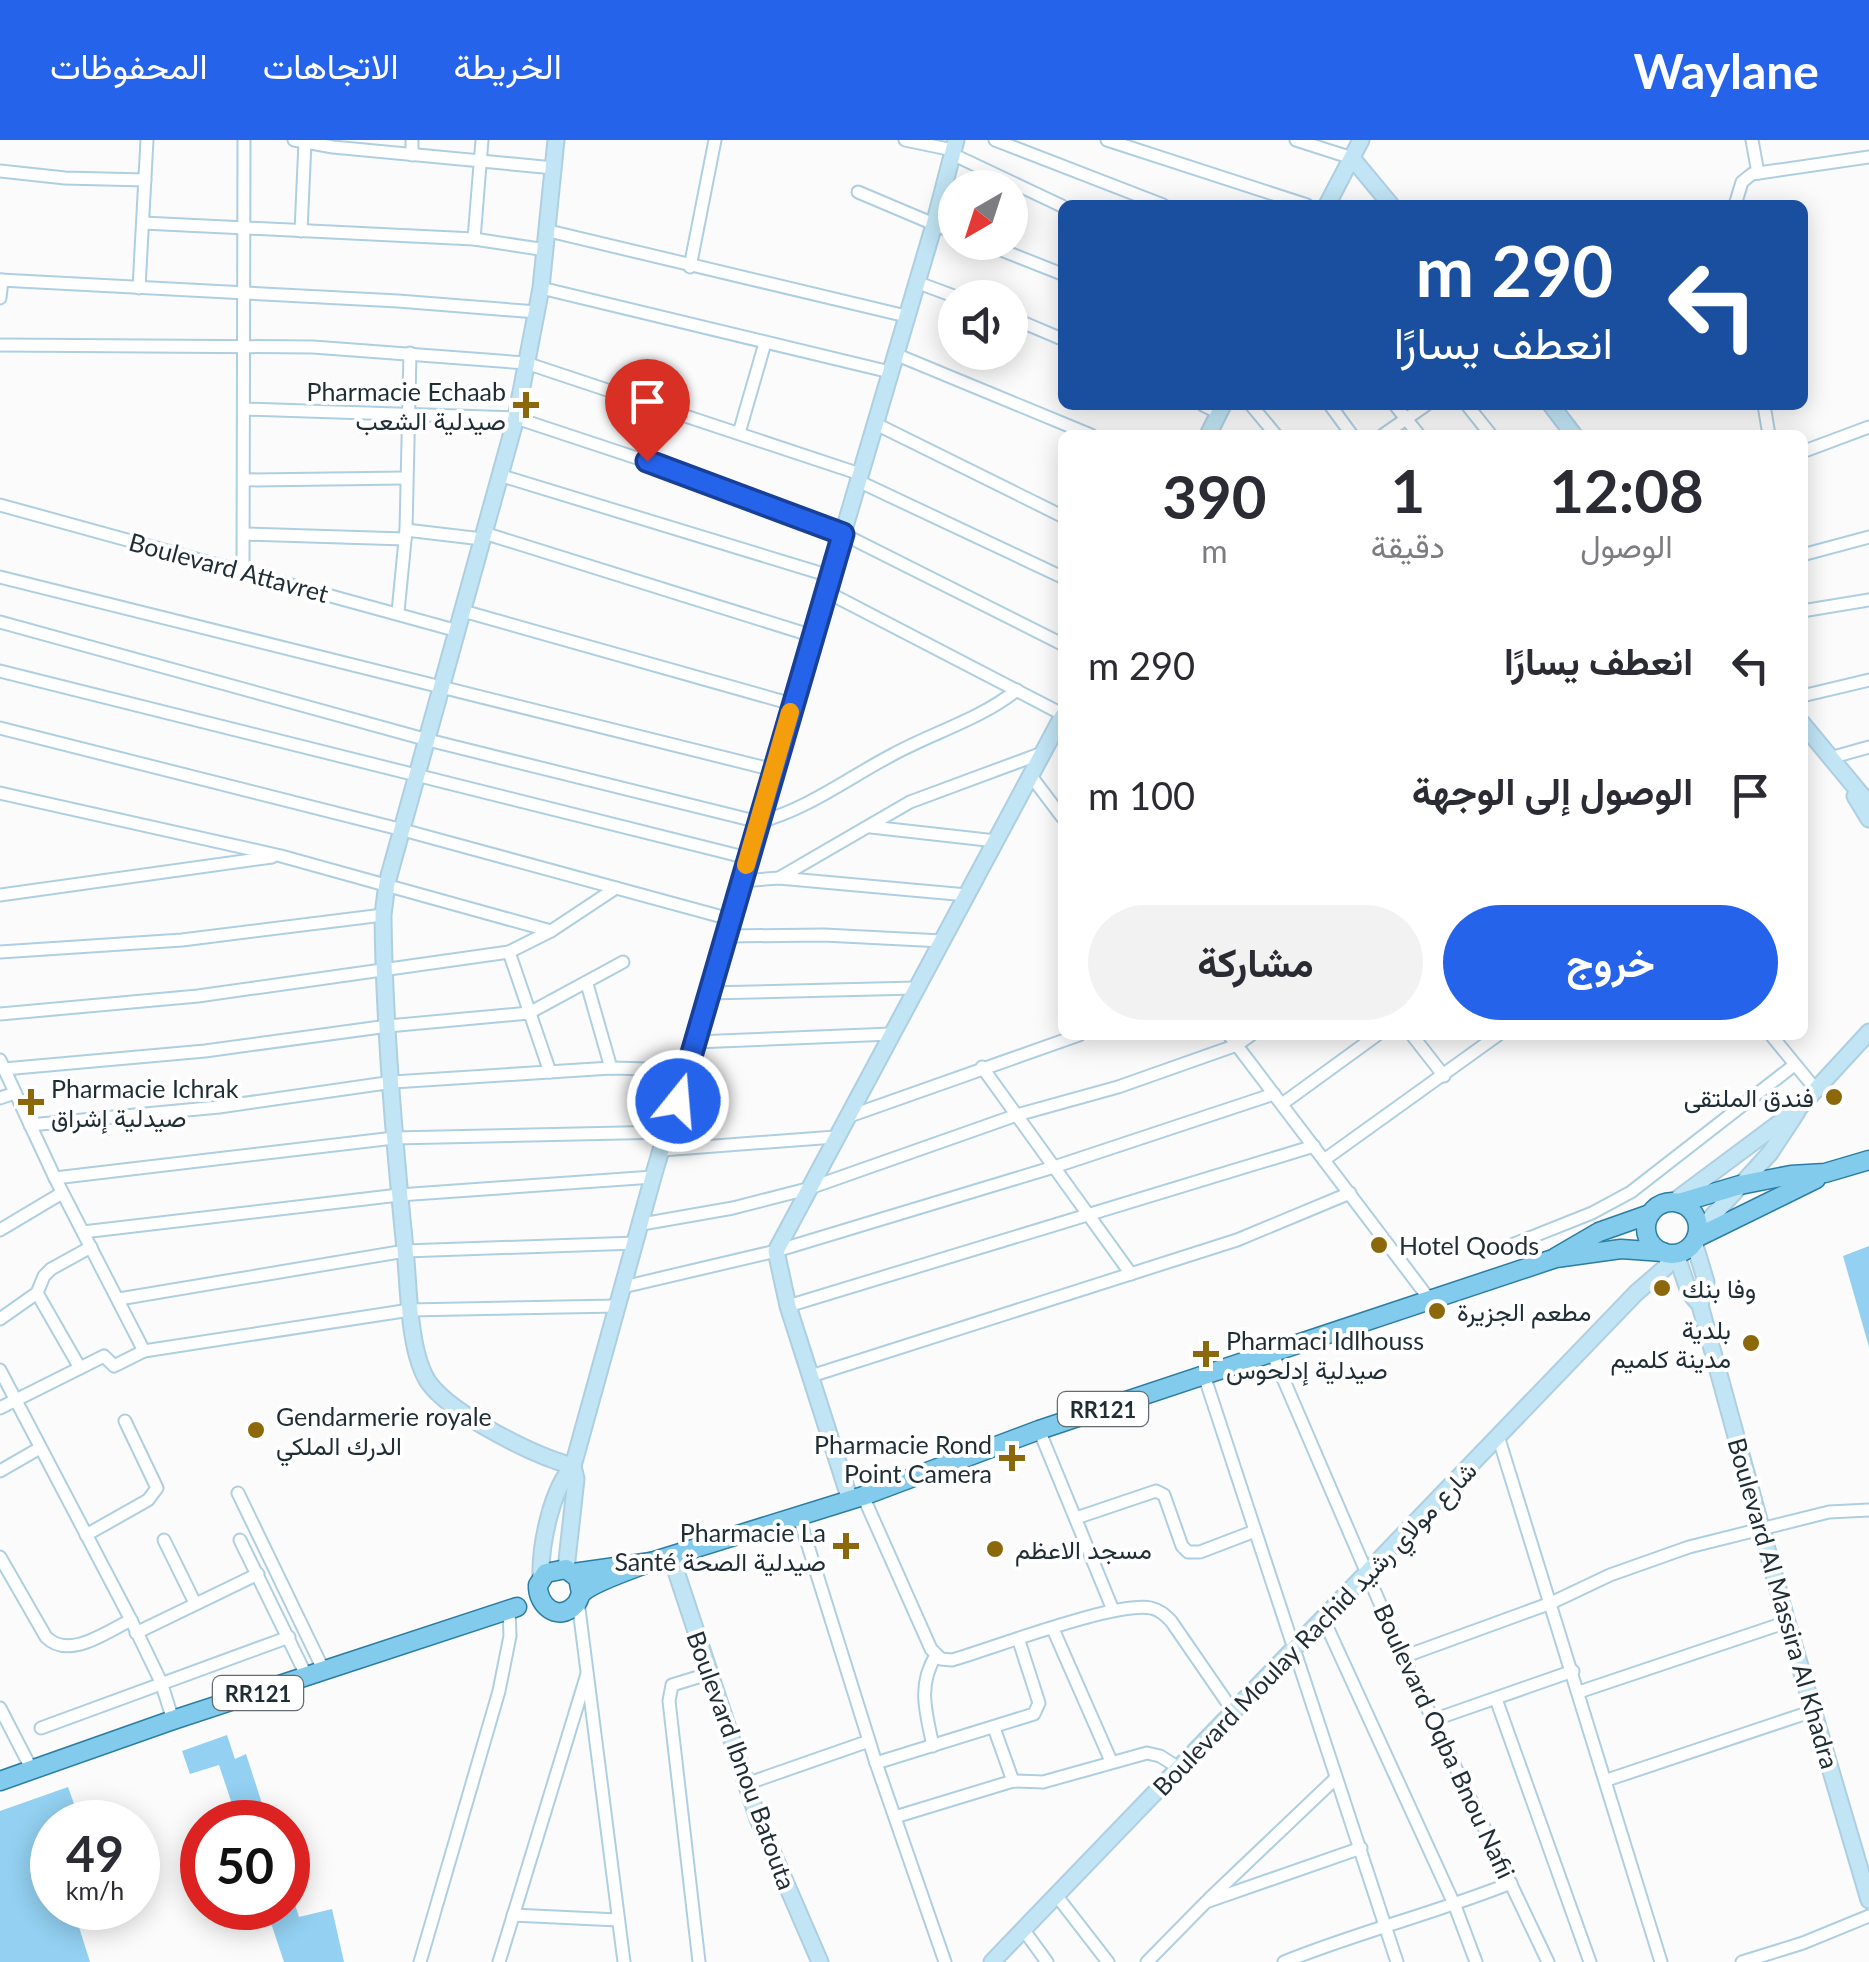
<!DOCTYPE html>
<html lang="ar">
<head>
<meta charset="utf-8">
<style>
	:root { --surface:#fff; --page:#f2f2f3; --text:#2b2b33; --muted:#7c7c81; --accent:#2563eb }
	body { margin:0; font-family:Lato,Vazirmatn,sans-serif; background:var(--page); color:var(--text); direction:rtl; height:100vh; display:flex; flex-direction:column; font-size:38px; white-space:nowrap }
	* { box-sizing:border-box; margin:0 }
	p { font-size:32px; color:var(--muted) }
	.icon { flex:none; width:55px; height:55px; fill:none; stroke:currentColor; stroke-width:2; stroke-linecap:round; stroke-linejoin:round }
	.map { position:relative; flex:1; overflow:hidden; direction:ltr }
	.sheet { position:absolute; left:1058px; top:290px; width:750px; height:610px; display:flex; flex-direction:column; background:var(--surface); border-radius:15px; box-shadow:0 5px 25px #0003; direction:rtl }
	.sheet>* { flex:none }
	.hud { position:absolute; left:1058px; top:60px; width:750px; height:210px; border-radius:15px; box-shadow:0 5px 25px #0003; direction:rtl; background:#1a4fa0; color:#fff; overflow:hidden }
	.needle { width:65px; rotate:219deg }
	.tools { position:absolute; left:938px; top:30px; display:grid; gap:20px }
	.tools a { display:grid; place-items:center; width:90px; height:90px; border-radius:50%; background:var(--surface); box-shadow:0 5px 25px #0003; font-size:50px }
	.speed { position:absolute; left:30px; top:1660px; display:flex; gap:20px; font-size:50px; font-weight:700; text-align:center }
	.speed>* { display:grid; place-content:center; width:130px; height:130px; border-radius:50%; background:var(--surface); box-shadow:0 5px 25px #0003; line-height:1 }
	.speed small { font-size:25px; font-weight:400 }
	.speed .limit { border:15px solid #d22; background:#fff; color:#111 }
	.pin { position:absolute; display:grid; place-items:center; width:85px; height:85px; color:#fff; margin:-102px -42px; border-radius:50% 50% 50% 0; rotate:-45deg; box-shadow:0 0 10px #0007 }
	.pin .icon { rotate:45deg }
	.me { position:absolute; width:110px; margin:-55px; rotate:17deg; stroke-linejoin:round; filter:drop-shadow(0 0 8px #0008) }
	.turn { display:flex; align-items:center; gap:35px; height:210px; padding:0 30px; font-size:45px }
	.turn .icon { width:130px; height:130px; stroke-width:2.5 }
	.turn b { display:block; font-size:70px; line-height:85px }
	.eta { display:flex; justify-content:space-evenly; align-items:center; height:170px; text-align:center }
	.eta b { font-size:60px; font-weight:700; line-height:70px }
	.primary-button { display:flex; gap:20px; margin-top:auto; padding:20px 30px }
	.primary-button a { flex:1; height:115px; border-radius:60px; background:var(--accent); color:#fff; font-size:40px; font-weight:700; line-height:115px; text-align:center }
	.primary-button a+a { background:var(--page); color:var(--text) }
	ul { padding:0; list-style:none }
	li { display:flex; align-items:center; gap:30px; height:130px; padding:0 30px }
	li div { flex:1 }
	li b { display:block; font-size:38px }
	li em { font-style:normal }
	header { display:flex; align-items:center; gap:60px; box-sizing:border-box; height:140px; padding:0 50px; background:var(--accent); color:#fff }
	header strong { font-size:48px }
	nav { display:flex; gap:55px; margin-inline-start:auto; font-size:35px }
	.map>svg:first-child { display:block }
	.green { fill:#93d0f1 }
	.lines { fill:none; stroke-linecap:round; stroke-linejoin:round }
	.street-casing { stroke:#aecfe2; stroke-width:15 }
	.secondary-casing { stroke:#aecfe2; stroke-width:19 }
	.primary-casing { stroke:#2a7ea3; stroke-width:21 }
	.street { stroke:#fff; stroke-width:11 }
	.secondary { stroke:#c1e5f5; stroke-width:15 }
	.primary { stroke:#83cbec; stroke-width:18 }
	.route-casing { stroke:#184099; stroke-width:25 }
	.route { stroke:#2563eb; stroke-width:18 }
	.slow { stroke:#f59e0b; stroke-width:18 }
	.poi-dot { fill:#8d680a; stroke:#fff; stroke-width:4 }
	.labels { text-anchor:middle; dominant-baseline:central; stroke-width:8; stroke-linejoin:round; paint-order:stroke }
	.shield { fill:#fff; stroke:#626c71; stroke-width:2.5 }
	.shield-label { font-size:22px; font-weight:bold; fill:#1f2d34 }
	.poi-label { font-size:25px; fill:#1f2d34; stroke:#fff; text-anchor:start }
	.street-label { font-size:25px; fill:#1f2d34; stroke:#fff }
</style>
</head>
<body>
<header>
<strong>Waylane</strong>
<nav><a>الخريطة</a><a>الاتجاهات</a><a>المحفوظات</a></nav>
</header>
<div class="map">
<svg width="1869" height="1822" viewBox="0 0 1869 1822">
	<rect width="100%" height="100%" fill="#fbfbfb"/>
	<g class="green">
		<polygon points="1869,1106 1869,1207 1843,1116"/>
		<polygon points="227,1595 235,1619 246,1614 268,1682 238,1682 219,1625 190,1634 182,1611"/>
		<polygon points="68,1647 77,1672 46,1683 52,1704 52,1768 73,1768 90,1822 0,1822 0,1671"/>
		<polygon points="288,1743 299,1777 332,1769 344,1822 284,1822 266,1768 288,1768"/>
	</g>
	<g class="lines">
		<g class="street-casing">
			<g id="street">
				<polyline points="294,0 333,7 554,28"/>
				<polyline points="905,0 953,10"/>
				<polyline points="995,0 1163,65"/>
				<polyline points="1107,0 1307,65"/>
				<polyline points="1296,0 1352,18"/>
				<polyline points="1752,0 1758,33"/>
				<polyline points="952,14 1062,66"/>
				<polyline points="412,15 412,0"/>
				<polyline points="0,31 65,38 145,40"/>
				<polyline points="858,52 955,93"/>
				<polyline points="1735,65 1742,42 1752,34 1869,17"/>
				<polyline points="143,83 474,99 546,110"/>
				<polyline points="301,91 305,2"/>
				<polyline points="549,91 906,176"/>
				<polyline points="474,99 482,0"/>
				<polyline points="981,102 1062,134"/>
				<polyline points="690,127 715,0"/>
				<polyline points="0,140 398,161 537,172"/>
				<polyline points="916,142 959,158"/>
				<polyline points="139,148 147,0"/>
				<polyline points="541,148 890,232"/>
				<polyline points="0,158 2,140"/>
				<polyline points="1010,177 1062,199"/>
				<polyline points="0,205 313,207 526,223 860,334"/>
				<polyline points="895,214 1091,295"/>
				<polyline points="1203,265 1219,273"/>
				<polyline points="1251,265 1276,295"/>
				<polyline points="1330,265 1352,295"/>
				<polyline points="1395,265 1419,295"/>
				<polyline points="1467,265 1491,295"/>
				<polyline points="1764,265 1769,295"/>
				<polyline points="244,269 516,278 676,331 843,394 1062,504"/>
				<polyline points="874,283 1062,376"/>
				<polyline points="739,293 765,203"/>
				<polyline points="1383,295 1426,265"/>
				<polyline points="1802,312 1869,287"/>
				<polyline points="499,335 830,436"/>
				<polyline points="245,340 405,338"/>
				<polyline points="858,341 1062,437"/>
				<polyline points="0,365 458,491"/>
				<polyline points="406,390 482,399"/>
				<polyline points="484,393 813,496"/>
				<polyline points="244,394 405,399"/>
				<polyline points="1802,415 1869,397"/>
				<polyline points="243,431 244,0"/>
				<polyline points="0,437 774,630"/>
				<polyline points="825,451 1062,574"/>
				<polyline points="463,471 792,564"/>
				<polyline points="1802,471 1869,460"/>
				<polyline points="398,472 406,390 410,213"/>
				<path d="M0 482 428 600 759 682C808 669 848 638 892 615 934 592 979 580 1017 550"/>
				<polyline points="0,531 748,718"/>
				<polyline points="1802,556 1869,540"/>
				<polyline points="0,588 403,690 730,779"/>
				<polyline points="1830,618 1869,607"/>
				<polyline points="1031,636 1062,677"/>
				<polyline points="0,653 281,716 551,791 616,748"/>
				<polyline points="871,687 996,701"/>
				<polyline points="779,738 910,662 1045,612"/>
				<polyline points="741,741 779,738 967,755"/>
				<polyline points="0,755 272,717"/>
				<polyline points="726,796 824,795 942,801"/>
				<polyline points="0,812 182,800 383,775"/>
				<polyline points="509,812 550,932"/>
				<polyline points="587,844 611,928"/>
				<polyline points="709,853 916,848"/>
				<polyline points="0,874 198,856 509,812 551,791"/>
				<polyline points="1229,895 1430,1160"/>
				<polyline points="1412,895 1444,936"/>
				<polyline points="1771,895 1817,951"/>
				<polyline points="695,902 891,894"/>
				<polyline points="0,920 55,1038 144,1211"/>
				<polyline points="982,927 1131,1134"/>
				<polyline points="4,929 205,911 388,886 529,873 623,822"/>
				<polyline points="0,958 15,953"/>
				<polyline points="1282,964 1377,895"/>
				<polyline points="847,977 1079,895"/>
				<polyline points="30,985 219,967 393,942 611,928 687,930"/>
				<polyline points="662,1010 835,997"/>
				<polyline points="1324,1020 1498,895"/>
				<polyline points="55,1038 394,998 668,992"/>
				<polyline points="642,1084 733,1068 807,1049 1017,975 1118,947 1237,905 1251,895"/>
				<polyline points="0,1090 62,1053"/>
				<polyline points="83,1092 399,1055 653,1037"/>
				<polyline points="1504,1108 1592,1073 1631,1052 1793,926"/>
				<polyline points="623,1147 776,1111 1054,1027 1274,954"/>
				<polyline points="37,1153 80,1228"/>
				<polyline points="119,1159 405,1111 636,1103"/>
				<polyline points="788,1166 1314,1006"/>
				<polyline points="0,1179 37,1153 44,1136 51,1129 91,1107"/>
				<polyline points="1273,1215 1403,1517 1548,1822"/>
				<polyline points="0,1230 131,1480 161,1542 173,1580"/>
				<polyline points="1204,1235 1397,1822"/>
				<polyline points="811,1236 1237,1100 1350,1053"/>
				<polyline points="0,1268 104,1216 114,1226 144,1211 410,1170 617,1166"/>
				<polyline points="1039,1290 1113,1470"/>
				<polyline points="1498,1296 1661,1822"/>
				<polyline points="0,1331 40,1308"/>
				<polyline points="238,1353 324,1531"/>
				<path d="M863 1356 931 1509 941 1519 952 1520C994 1508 1115 1461 1151 1468 1160 1470 1165 1475 1171 1481L1233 1571"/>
				<polyline points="799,1377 876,1623 945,1822"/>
				<polyline points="1076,1378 1156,1351 1164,1355 1182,1406 1188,1412 1200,1412 1255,1391"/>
				<polyline points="86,1395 148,1360 157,1348 125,1281"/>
				<polyline points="164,1400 195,1463"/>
				<polyline points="240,1400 307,1537"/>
				<path d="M0 1417 46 1497C69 1520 106 1492 131 1480"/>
				<polyline points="578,1461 624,1822"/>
				<polyline points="1323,1478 1455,1766 1476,1822"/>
				<polyline points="1053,1489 1111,1621"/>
				<polyline points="136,1493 258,1434"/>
				<polyline points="1403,1517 1551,1463 1610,1435 1689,1407 1829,1372 1869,1370"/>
				<polyline points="1579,1552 1787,1482"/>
				<polyline points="1496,1559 1590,1822"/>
				<polyline points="0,1568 32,1630"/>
				<polyline points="1433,1580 1573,1531"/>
				<polyline points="41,1588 289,1497"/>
				<polyline points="994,1588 1013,1641"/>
				<path d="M933 1606C926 1572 917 1546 936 1515"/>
				<polyline points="876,1623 1034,1574 1039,1563 1019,1501"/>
				<polyline points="1607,1640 1813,1571"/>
				<polyline points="746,1644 869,1601"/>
				<polyline points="895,1677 1013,1641 1043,1642 1147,1613 1160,1616 1179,1628"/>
				<polyline points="1056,1755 1108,1822"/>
				<polyline points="1209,1759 1336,1638"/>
				<polyline points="513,1775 618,1780"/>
				<polyline points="1023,1789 1047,1822"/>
				<polyline points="420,1822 499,1551 510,1496 509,1470"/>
				<polyline points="499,1822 587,1534"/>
				<polyline points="699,1822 669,1561 672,1545 708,1534"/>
				<polyline points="1147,1822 1206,1762 1361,1708"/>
				<path d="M1284 1822C1358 1792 1436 1773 1511 1743"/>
				<polyline points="1742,1822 1803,1803 1869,1776"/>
			</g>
		</g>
		<g class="secondary-casing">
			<g id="secondary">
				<path d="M556 0 541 148 516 278 387 743 383 775C384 885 394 1000 405 1109 409 1146 408 1212 429 1243 453 1275 534 1316 573 1326"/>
				<polyline points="1352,18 1391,65"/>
				<polyline points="1327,65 1361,0"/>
				<polyline points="1551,265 1574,295"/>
				<polyline points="1208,295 1223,265"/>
				<polyline points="1802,583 1869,664"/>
				<polyline points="1855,656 1869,679"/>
				<polyline points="1673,1062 1798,969 1869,892"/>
				<polyline points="1698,1092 1770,1013 1797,972"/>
				<polyline points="1694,1102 1706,1142 1700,1165"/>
				<polyline points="1676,1114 1689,1152 1700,1165 1787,1482 1869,1760"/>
				<polyline points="850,1360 788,1166 776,1111 1062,577"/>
				<polyline points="671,1416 758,1679 820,1822"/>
				<polyline points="566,1429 576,1339 573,1326"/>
				<path d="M541 1438C540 1406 551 1350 573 1326L653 1037 934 85 956 0"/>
				<polyline points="992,1822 1636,1153 1666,1127 1672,1114"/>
			</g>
		</g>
		<g class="primary-casing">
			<g id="primary">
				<circle cx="1672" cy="1088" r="26"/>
				<polyline points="1679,1063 1740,1045 1791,1035 1825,1033 1869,1020"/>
				<polyline points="1696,1098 1816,1039"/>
				<polyline points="1556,1117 1599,1092 1650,1074"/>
				<polyline points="651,1422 863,1356 1039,1290 1556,1118 1621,1109 1663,1112"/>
				<path d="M573 1433 651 1422C635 1428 594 1442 583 1452 579 1455 579 1462 575 1465 558 1483 537 1465 538 1445L546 1433 566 1429 578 1438 581 1453"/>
				<polyline points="0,1641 173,1580 517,1467"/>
			</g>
		</g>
		<use href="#street" class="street"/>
		<use href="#secondary" class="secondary"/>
		<use href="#primary" class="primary"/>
	</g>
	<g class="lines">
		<g class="route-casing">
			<polyline id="route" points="647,321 843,394 678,961"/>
		</g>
		<use href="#route" class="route"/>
		<polyline class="slow" points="746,725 790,572"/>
	</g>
	<g class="poi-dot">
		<path d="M521 250h10v10h10v10h-10v10h-10v-10h-10v-10h10z"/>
		<circle cx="1834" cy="957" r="10"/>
		<path d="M26 947h10v10h10v10h-10v10h-10v-10h-10v-10h10z"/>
		<circle cx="1379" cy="1105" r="10"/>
		<circle cx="1662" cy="1148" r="10"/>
		<circle cx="1437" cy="1171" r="10"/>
		<circle cx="1751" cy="1203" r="10"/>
		<path d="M1201 1199h10v10h10v10h-10v10h-10v-10h-10v-10h10z"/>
		<circle cx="256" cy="1290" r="10"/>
		<path d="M1007 1303h10v10h10v10h-10v10h-10v-10h-10v-10h10z"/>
		<path d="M841 1391h10v10h10v10h-10v10h-10v-10h-10v-10h10z"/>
		<circle cx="995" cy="1409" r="10"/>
	</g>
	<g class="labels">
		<g class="shield">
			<rect x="1058" y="1252" width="90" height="34" rx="8"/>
			<rect x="213" y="1536" width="90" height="34" rx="8"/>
		</g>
		<g class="shield-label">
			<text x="1103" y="1269">RR121</text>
			<text x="258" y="1553">RR121</text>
		</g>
		<g class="poi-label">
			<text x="506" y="251" text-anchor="end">Pharmacie Echaab<tspan x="506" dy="29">صيدلية الشعب</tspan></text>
			<text x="51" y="948">Pharmacie Ichrak<tspan x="51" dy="29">صيدلية إشراق</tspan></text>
			<text x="1814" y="957" text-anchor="end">فندق الملتقى</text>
			<text x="1399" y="1105">Hotel Qoods</text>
			<text x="1682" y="1148">وفا بنك</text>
			<text x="1457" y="1171">مطعم الجزيرة</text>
			<text x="1731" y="1189" text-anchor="end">بلدية<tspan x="1731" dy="29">مدينة كلميم</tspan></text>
			<text x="1226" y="1200">Pharmaci Idlhouss<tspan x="1226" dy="29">صيدلية إدلحوس</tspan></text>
			<text x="276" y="1276">Gendarmerie royale<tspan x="276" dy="29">الدرك الملكي</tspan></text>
			<text x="992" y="1304" text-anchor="end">Pharmacie Rond<tspan x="992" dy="29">Point Camera</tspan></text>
			<text x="826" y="1392" text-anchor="end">Pharmacie La<tspan x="826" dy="29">Santé صيدلية الصحة</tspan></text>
			<text x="1015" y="1409">مسجد الاعظم</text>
		</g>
		<g class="street-label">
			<text transform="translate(229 427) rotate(15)">Boulevard Attavret</text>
			<text transform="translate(1784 1463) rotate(74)">Boulevard Al Massira Al Khadra</text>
			<text transform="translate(1314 1488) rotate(-46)">Boulevard Moulay Rachid شارع مولاي رشيد</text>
			<text transform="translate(1445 1601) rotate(65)">Boulevard Oqba Bnou Nafii</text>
			<text transform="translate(742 1620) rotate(70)">Boulevard Ibnou Batouta</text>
		</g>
	</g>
</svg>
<div class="tools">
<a><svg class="needle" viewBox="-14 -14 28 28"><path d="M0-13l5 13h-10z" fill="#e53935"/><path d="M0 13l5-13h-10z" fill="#7c7c81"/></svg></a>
<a><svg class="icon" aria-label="sound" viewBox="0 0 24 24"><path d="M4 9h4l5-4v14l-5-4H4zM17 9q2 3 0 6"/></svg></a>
</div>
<div class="speed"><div>49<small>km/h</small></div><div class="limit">50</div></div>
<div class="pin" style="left:647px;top:321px;background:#d93025"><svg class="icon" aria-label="arrive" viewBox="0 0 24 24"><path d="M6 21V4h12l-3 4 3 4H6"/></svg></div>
<svg class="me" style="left:678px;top:961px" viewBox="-20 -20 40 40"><circle r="17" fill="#2563eb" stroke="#fff" stroke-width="3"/><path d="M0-11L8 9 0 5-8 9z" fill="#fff"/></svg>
<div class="hud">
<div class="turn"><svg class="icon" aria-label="left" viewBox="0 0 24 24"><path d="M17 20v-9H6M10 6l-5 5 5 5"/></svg><div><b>290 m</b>انعطف يسارًا</div></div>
</div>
<section class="sheet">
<div class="eta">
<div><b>12:08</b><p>الوصول</p></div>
<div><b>1</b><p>دقيقة</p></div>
<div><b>390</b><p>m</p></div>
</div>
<ul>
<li><svg class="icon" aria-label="left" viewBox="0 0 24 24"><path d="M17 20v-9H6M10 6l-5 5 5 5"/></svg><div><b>انعطف يسارًا</b></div><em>290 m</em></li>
<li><svg class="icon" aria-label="arrive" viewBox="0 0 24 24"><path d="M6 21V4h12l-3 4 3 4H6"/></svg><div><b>الوصول إلى الوجهة</b></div><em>100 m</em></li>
</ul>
<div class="primary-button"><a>خروج</a><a>مشاركة</a></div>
</section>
</div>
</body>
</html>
